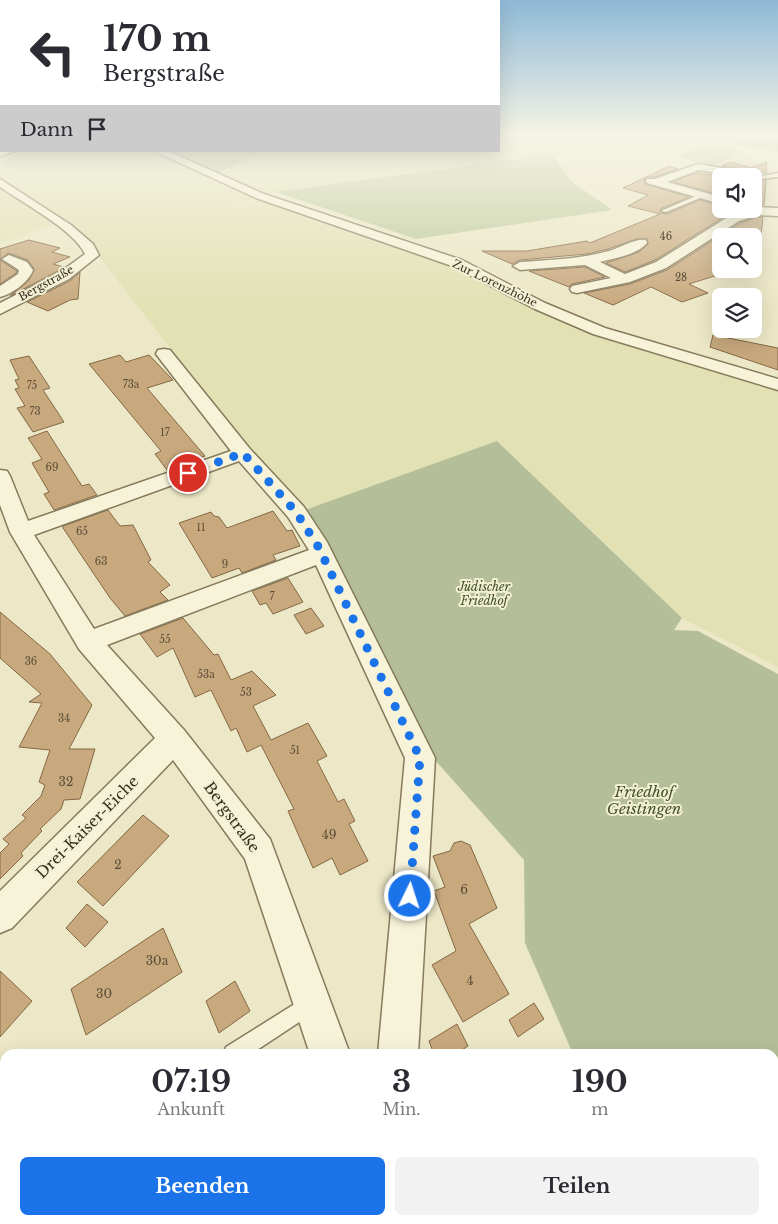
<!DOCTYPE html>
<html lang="de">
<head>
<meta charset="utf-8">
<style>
	:root { --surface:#fff; --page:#f2f2f3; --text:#2b2b33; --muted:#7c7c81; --accent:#1a73e8 }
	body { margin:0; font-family:"Libre Baskerville",serif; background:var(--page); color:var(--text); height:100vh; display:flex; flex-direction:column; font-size:19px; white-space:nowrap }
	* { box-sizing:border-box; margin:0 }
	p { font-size:16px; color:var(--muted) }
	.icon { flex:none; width:28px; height:28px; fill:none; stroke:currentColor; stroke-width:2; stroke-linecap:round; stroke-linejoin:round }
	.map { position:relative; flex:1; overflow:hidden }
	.sheet { position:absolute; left:0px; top:1049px; width:779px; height:176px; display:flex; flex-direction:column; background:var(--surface); border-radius:15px 15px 0 0; box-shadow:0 5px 20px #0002 }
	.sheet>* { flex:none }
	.guide { position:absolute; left:0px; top:0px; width:500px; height:152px; box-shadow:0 5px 20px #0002; background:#fff; color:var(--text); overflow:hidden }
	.fabs { position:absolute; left:712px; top:168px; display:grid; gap:10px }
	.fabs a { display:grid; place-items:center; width:50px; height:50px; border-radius:8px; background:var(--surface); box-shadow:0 5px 20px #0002; font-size:25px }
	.pin { position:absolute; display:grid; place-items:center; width:42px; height:42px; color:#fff; margin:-21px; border:2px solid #fff; border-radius:50%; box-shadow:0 1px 5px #0007 }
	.me { position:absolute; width:55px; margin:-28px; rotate:4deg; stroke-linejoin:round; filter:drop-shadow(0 0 4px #0008) }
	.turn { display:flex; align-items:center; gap:18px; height:105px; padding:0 20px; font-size:22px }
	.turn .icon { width:65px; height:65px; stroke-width:2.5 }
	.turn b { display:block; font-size:35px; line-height:42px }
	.then { display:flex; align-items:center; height:48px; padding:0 20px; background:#0003; gap:10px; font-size:19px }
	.eta { display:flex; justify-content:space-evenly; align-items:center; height:85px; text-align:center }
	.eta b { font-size:30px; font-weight:700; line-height:35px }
	.cta { display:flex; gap:10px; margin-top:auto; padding:10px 20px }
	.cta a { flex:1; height:58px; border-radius:8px; background:var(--accent); color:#fff; font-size:20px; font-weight:700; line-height:58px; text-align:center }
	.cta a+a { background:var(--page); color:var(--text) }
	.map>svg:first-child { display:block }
	.farmland { fill:#e1e1b4 }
	.green { fill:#bdca9a }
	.cemetery { fill:#b4bf99 }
	.building { fill:#c8a97e; stroke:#846844 }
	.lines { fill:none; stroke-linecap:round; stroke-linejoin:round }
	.lane-casing { stroke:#867a5d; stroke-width:3 }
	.street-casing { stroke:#867a5d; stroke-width:3 }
	.lane { fill:#f7f3d9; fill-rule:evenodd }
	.street { fill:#f7f3d9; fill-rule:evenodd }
	.route { stroke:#1a73e8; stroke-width:9; stroke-dasharray:0 16.2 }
	.labels { text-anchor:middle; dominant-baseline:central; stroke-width:4; stroke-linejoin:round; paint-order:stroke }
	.number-label { font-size:10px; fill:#5b4e38 }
	.far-street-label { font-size:11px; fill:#372f20; stroke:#f4f0d5 }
	.park-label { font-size:12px; font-style:italic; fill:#415327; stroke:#f4f0d5 }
	.near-number-label { font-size:12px; fill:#5b4e38 }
	.near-park-label { font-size:15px; font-style:italic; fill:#415327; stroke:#f4f0d5 }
	.near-street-label { font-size:15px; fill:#372f20; stroke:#f4f0d5 }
</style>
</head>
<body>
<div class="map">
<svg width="778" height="1224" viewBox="0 0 778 1224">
	<rect width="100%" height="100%" fill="#ece7c6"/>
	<polygon class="farmland" points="0,135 1,151 499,151 499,135 681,135 704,138 555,158 542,156 276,192 219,211 266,197 456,263 538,307 778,389 778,667 682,618 498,441 305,510 248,448 93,249 58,223 0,243"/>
	<g class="green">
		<polygon points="681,135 778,135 778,152"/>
		<polygon points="711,144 745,152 711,166 676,156"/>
		<polygon points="159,151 254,151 258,153 214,175"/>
		<polygon points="542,156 555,158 572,182 612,210 416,239 276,192"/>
	</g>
	<polygon class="cemetery" points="497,441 682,618 674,630 698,631 778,674 778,1224 649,1224 647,1220 774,1220 774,1054 573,1054 525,943 524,860 426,750 351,588 305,510"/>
	<g class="building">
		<polygon points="731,162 751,168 767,162 766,173 722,166"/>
		<polygon points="669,166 678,169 655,177 647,177 644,180 645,184 689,197 660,209 661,213 667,214 700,200 721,206 721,209 745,209 730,213 655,260 625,272 606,263 639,252 648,244 647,239 637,239 608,249 587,254 520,260 512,264 482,251 527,251 587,241 590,243 660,214 628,206 648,195 623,188"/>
		<polygon points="695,173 725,176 721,176 721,195 673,182"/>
		<polygon points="766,180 764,205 754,206 754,181"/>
		<polygon points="759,217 763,217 761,236 754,239 754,236 721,236 721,274 689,284 708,293 682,302 651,287 613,305 584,293 630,284 667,270 740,223"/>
		<polygon points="29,240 60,248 52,252 70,257 53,264 64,267 58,271 10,296 29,280 34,269 28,260 8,253 0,260 17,271 16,273 0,284 0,249"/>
		<polygon points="585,267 605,277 572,284 569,287 529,271"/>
		<polygon points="80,272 78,299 70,300 48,311 27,302 70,281"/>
		<polygon points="713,335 778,348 778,370 710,347"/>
		<polygon points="120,355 126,362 149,355 173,380 147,388 205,456 167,470 155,454 161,451 89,364"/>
		<polygon points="29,356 50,388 43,390 64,422 33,432 17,408 25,406 15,389 19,388 15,380 19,379 10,360"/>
		<polygon points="47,431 82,486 89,484 97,495 54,510 44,494 49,492 32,463 42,459 28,438"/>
		<polygon points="108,510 120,526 133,525 151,560 148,562 170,585 160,592 168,600 125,616 110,598 63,528 63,526"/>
		<polygon points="273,511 287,531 292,530 300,546 273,555 276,560 242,573 239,568 212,578 179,523 211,512 214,516 219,517 227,528"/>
		<polygon points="288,578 303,602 273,614 266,603 260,605 252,591"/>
		<polygon points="311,608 324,626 306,634 294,615"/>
		<polygon points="0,612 50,654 92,705 69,749 95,749 80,799 64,800 61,809 40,829 42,831 21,853 23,856 0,879 0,853 9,844 3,839 26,818 22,815 41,796 45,785 39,782 50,750 19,747 42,703 29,702 41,694 0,658"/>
		<polygon points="183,618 214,655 218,654 231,680 252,671 276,695 253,706 271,740 308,723 327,756 317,761 338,802 344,799 355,821 349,824 368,861 340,875 332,858 313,868 288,811 294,809 261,745 247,752 236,728 231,731 211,690 195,697 173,648 157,657 140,634"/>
		<polygon points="143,815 169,836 103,906 77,882"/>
		<polygon points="461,841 470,845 497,908 469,924 509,994 463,1022 432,965 456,951 434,891 445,887 433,856 450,851 454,843"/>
		<polygon points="87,904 108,922 85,947 66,928"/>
		<polygon points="163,928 182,972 86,1035 71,989"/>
		<polygon points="0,971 32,1001 0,1037"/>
		<polygon points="235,981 250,1011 219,1033 206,1001"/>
		<polygon points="534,1003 544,1019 518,1037 509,1020"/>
		<polygon points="457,1024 468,1046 456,1054 434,1054 429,1041"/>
	</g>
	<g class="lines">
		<g class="lane-casing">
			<g id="lane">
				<polygon points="778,173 778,177 759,179 756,177"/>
				<polygon points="703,193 705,196 666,212 661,211"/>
				<polygon points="309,995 316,997 318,1004 316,1011 251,1054 223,1054 226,1047"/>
			</g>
		</g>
		<g class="street-casing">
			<g id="street">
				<polygon points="0,150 1,151 16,151 0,156"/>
				<polygon points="154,151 168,151 264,194 462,260 545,303 605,328 778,379 778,390 593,334 535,309 452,266 256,198"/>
				<polygon points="698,164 759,174 764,177 759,180 754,179 754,176 735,176 699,170 667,182 721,197 721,204 647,183 646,181 647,179 655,179"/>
				<path d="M0 179 71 225 93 244 99 255 69 279 0 314V303L59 273 85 254C74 230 23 203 0 187Z"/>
				<path d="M758 207 778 208V216L759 215 739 221 666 268 630 282 577 293 572 292 570 289 572 286 611 278 585 265 520 270 513 266 520 262C550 260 580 259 609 251 620 248 635 238 646 240L647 243C637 255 615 258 600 262L625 274 656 262 731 215Z"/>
				<path d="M9 255 27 262 33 270C29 282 12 294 0 297V286L18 274 19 270 2 259Z"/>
				<path d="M164 349 170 350 250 449 304 507 327 542 435 758 418 1054H378L405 758 316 565 107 645 184 730 270 839 350 1054H310L245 859 173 760 12 928 0 933V891L155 738 79 649 10 532 0 505V470L7 471 10 476 28 521 231 451 156 354 158 350ZM239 461 288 517 309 550 94 629 34 535Z"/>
				<polygon points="363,1220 407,1220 409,1224 363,1224"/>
			</g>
		</g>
		<use href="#lane" class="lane"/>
		<use href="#street" class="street"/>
	</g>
	<linearGradient id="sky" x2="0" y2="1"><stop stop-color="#8eb9d7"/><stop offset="0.44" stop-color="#f6f4e5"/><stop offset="1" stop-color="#f6f4e5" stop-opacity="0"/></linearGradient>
	<rect width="778" height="306" fill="url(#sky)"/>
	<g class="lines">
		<polyline class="route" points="188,473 243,453 296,512 319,548 420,758 410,896"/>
	</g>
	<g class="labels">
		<g class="number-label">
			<text x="666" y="236">46</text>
			<text x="681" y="277">28</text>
			<text x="131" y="384">73a</text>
			<text x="32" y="385">75</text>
			<text x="35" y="411">73</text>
			<text x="165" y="432">17</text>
			<text x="52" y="467">69</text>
			<text x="201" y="527">11</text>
			<text x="82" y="531">65</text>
			<text x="101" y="561">63</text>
			<text x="225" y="564">9</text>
			<text x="272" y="596">7</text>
			<text x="165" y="639">55</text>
			<text x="31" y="661">36</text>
			<text x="206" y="674">53a</text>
			<text x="246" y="692">53</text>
			<text x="64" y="718">34</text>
			<text x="295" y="750">51</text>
		</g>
		<g class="far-street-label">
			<text transform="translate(46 283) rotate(-29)">Bergstraße</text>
			<text transform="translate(495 283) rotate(26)">Zur Lorenzhöhe</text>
		</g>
		<g class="park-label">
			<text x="484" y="586">Jüdischer<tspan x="484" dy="14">Friedhof</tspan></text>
		</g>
		<g class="near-number-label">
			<text x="66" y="781">32</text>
			<text x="329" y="834">49</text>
			<text x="118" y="864">2</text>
			<text x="464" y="889">6</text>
			<text x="157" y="960">30a</text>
			<text x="470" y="980">4</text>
			<text x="104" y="993">30</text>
		</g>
		<g class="near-park-label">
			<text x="644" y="791">Friedhof<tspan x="644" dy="17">Geistingen</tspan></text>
		</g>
		<g class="near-street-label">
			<text transform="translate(232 817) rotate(54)">Bergstraße</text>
			<text transform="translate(87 827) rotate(-45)">Drei-Kaiser-Eiche</text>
		</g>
	</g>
</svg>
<div class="fabs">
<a><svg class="icon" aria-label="sound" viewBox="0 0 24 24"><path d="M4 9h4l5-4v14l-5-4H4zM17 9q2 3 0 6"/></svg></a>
<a><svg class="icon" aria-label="search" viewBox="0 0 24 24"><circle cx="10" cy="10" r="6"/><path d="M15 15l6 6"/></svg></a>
<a><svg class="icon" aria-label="layers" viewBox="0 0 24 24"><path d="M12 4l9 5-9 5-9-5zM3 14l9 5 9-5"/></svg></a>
</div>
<div class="pin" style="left:188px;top:473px;background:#d93025"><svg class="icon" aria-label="arrive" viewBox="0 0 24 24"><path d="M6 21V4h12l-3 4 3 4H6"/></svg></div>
<svg class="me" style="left:410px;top:896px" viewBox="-20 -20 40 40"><circle r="17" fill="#1a73e8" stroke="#fff" stroke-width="3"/><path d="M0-11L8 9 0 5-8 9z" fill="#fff"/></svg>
<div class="guide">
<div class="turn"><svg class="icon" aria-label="left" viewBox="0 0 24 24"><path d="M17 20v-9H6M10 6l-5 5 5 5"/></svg><div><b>170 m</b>Bergstraße</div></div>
<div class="then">Dann<svg class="icon" aria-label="arrive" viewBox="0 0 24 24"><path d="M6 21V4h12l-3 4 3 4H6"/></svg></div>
</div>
<section class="sheet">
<div class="eta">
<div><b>07:19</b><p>Ankunft</p></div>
<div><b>3</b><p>Min.</p></div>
<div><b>190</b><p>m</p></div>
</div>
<div class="cta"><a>Beenden</a><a>Teilen</a></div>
</section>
</div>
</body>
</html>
